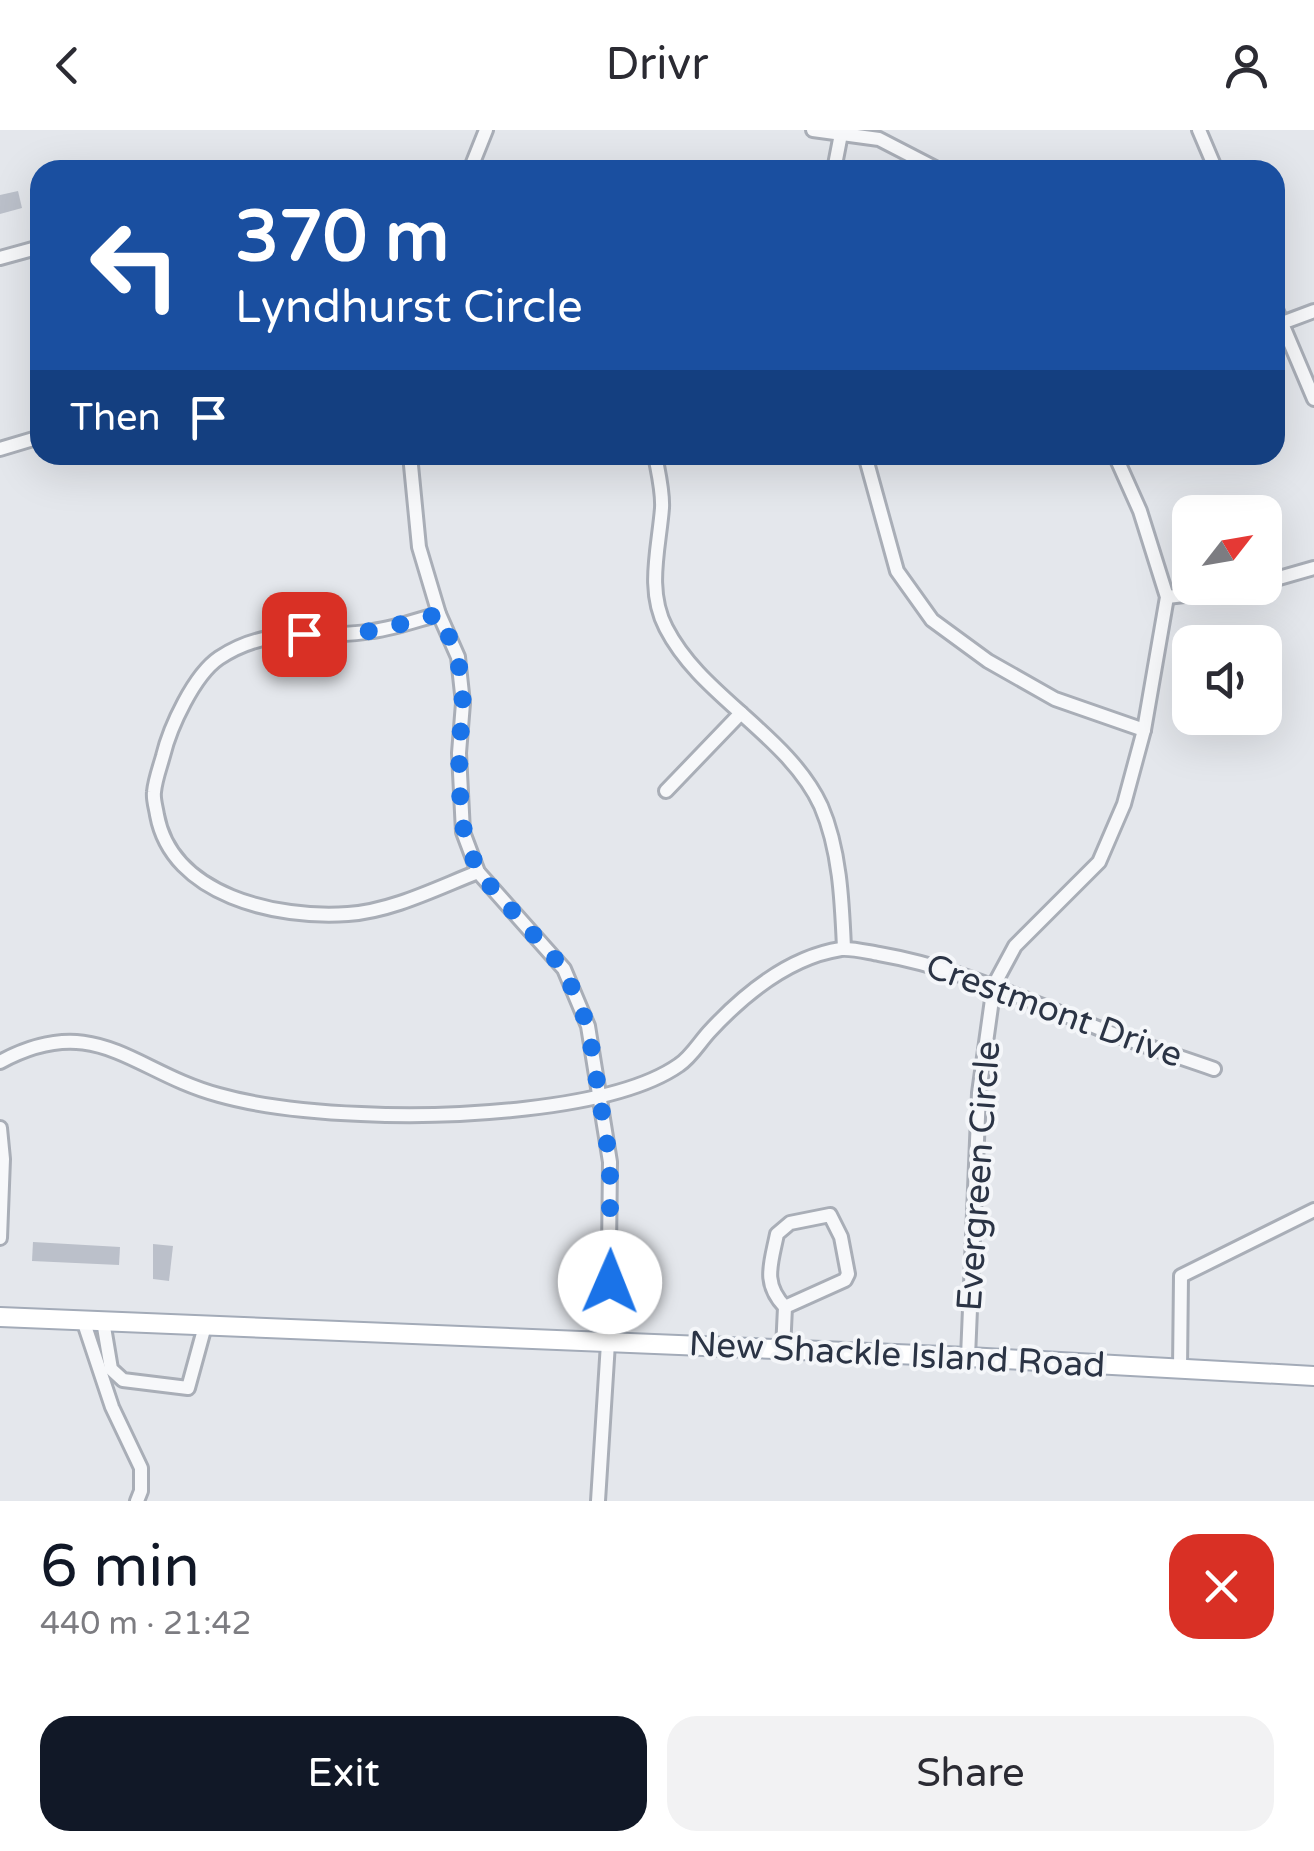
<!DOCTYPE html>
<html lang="en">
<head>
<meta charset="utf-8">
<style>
	:root { --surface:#fff; --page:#f2f2f3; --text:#2b2b33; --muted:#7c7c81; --accent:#111827 }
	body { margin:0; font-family:"Varela Round",sans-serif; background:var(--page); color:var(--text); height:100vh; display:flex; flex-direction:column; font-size:38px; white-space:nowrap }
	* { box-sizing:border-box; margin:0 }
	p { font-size:32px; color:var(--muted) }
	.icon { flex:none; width:55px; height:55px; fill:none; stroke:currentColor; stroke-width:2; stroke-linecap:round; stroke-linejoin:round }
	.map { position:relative; height:1371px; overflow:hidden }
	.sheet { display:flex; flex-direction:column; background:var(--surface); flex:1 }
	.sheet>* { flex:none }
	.hud { position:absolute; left:30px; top:30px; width:1255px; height:305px; border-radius:30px; box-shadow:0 10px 40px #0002; background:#1a4fa0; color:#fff; overflow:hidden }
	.needle { width:65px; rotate:59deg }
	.tools { position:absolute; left:1172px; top:365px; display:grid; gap:20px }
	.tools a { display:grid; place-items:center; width:110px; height:110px; border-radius:20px; background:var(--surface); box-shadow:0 10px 40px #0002; font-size:50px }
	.pin { position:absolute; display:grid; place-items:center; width:85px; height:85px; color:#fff; margin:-42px; border-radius:20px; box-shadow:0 5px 15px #0006 }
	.me { position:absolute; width:110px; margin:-55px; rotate:1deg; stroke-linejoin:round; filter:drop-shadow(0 0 8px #0008) }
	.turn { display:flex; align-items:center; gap:35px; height:210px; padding:0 40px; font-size:45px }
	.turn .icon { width:130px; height:130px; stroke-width:2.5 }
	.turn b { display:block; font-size:70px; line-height:85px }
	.then { display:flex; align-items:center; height:95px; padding:0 40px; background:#0003; gap:20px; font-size:38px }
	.round { display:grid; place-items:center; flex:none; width:105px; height:105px; border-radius:30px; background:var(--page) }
	.headline { display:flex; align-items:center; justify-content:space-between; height:170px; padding:0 40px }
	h1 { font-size:60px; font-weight:600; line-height:75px; color:var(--accent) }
	.action { display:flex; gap:20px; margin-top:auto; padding:20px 40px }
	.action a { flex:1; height:115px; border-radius:30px; background:var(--accent); color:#fff; font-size:40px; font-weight:600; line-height:115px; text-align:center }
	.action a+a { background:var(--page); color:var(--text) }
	header { display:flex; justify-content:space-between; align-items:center; height:130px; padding:0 40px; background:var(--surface); font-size:45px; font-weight:600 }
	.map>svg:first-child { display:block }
	.building { fill:#bbc0ca }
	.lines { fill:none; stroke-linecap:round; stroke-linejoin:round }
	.minor-casing { stroke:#a9aeb7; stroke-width:18 }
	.major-casing { stroke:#a3abb8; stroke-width:22 }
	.minor { stroke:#f7f8fa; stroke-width:12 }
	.major { stroke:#fff; stroke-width:18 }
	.route { stroke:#1a73e8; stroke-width:18; stroke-dasharray:0 32.4 }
	.labels { text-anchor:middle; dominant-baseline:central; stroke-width:8; stroke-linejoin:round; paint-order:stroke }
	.street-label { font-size:35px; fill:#2b3445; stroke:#f4f6f9 }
</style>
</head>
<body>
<header><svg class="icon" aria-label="back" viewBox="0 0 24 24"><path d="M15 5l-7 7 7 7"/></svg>Drivr<svg class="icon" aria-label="person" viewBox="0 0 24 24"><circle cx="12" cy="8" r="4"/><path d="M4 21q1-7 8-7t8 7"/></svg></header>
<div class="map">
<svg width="1314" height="1371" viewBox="0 0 1314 1371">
	<rect width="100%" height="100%" fill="#e4e7ec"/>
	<g class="building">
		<polygon points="18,61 22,78 0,84 0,65"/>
		<polygon points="33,1112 120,1117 119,1135 32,1131"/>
		<polygon points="153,1114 173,1116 169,1151 153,1149"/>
	</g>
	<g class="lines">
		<g class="minor-casing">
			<g id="minor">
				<polyline points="813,0 879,9 939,40"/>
				<polyline points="1199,0 1216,40"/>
				<polyline points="470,40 486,0"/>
				<polyline points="834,40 841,4"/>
				<polyline points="0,128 40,117"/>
				<polyline points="1275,177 1314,269"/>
				<polyline points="1282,193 1314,181"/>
				<polyline points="0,319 40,307"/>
				<polyline points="410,325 419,417 439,484 458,527 463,573 459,623 463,702 478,742 564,839 588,896 610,1032 608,1213 598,1371"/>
				<path d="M655 325C658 342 663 361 662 378 659 418 646 460 666 498 684 533 713 558 742 584 771 610 804 639 821 676 840 720 842 772 844 818"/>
				<polyline points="865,325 897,441 932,490 988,531 1055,569 1144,600"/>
				<polyline points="1265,452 1314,438"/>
				<polyline points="1167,467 1245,458"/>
				<path d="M439 484C417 490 395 498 373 501 315 511 272 493 219 528 194 545 170 597 163 626 160 637 155 650 154 662 153 669 156 678 157 685 172 766 277 789 348 784 392 781 437 758 478 742"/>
				<polyline points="666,661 741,583"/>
				<path d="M0 932C96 880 133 942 219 965 265 978 314 982 361 984 443 988 612 982 679 935 691 927 699 913 709 902 744 864 789 827 841 819 853 818 867 822 879 824 955 837 1021 868 1093 896 1132 912 1174 925 1214 939"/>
				<polyline points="0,998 3,1029 0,1108"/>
				<polyline points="83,1190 112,1277 141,1338 141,1361 137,1371"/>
				<polyline points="103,1191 111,1239 123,1250 188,1258 205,1196"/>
				<path d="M783 1220 785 1177C762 1153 771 1134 777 1104L790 1093 830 1085 841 1107 848 1144 845 1150 785 1177"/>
				<polyline points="968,1227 979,963 994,855 1015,816 1099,732 1124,674 1144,600 1167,467 1140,381 1115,325"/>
				<polyline points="1180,1239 1181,1146 1314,1080"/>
			</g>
		</g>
		<g class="major-casing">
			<polyline id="major" points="0,1187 968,1227 1314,1246"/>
		</g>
		<use href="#minor" class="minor"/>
		<use href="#major" class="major"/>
	</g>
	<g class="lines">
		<polyline class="route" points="304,504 374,501 439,484 458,527 463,573 459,623 460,664 464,702 478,742 564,839 588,896 610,1032 610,1152"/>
	</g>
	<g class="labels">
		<g class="street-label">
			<text transform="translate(1054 881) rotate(20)">Crestmont Drive</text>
			<text transform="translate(979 1046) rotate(-86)">Evergreen Circle</text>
			<text transform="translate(897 1225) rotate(3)">New Shackle Island Road</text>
		</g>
	</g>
</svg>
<div class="tools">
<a><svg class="needle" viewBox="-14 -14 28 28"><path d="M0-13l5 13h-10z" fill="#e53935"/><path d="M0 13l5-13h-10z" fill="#7c7c81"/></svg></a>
<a><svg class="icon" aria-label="sound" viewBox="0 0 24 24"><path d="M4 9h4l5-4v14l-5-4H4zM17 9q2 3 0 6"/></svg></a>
</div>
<div class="pin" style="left:304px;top:504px;background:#d93025"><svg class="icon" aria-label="arrive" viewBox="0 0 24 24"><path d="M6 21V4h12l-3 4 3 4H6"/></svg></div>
<svg class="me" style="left:610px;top:1152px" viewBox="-20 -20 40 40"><circle r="19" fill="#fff"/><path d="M0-13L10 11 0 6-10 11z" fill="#1a73e8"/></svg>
<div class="hud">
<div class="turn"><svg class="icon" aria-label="left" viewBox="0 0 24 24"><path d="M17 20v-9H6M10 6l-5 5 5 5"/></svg><div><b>370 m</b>Lyndhurst Circle</div></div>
<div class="then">Then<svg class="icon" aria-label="arrive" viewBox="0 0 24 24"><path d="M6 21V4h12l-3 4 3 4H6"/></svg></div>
</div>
</div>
<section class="sheet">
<div class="headline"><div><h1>6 min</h1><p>440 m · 21:42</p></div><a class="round" style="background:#d93025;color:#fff"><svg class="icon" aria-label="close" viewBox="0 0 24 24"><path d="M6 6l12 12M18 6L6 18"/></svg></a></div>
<div class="action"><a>Exit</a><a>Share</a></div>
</section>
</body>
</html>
